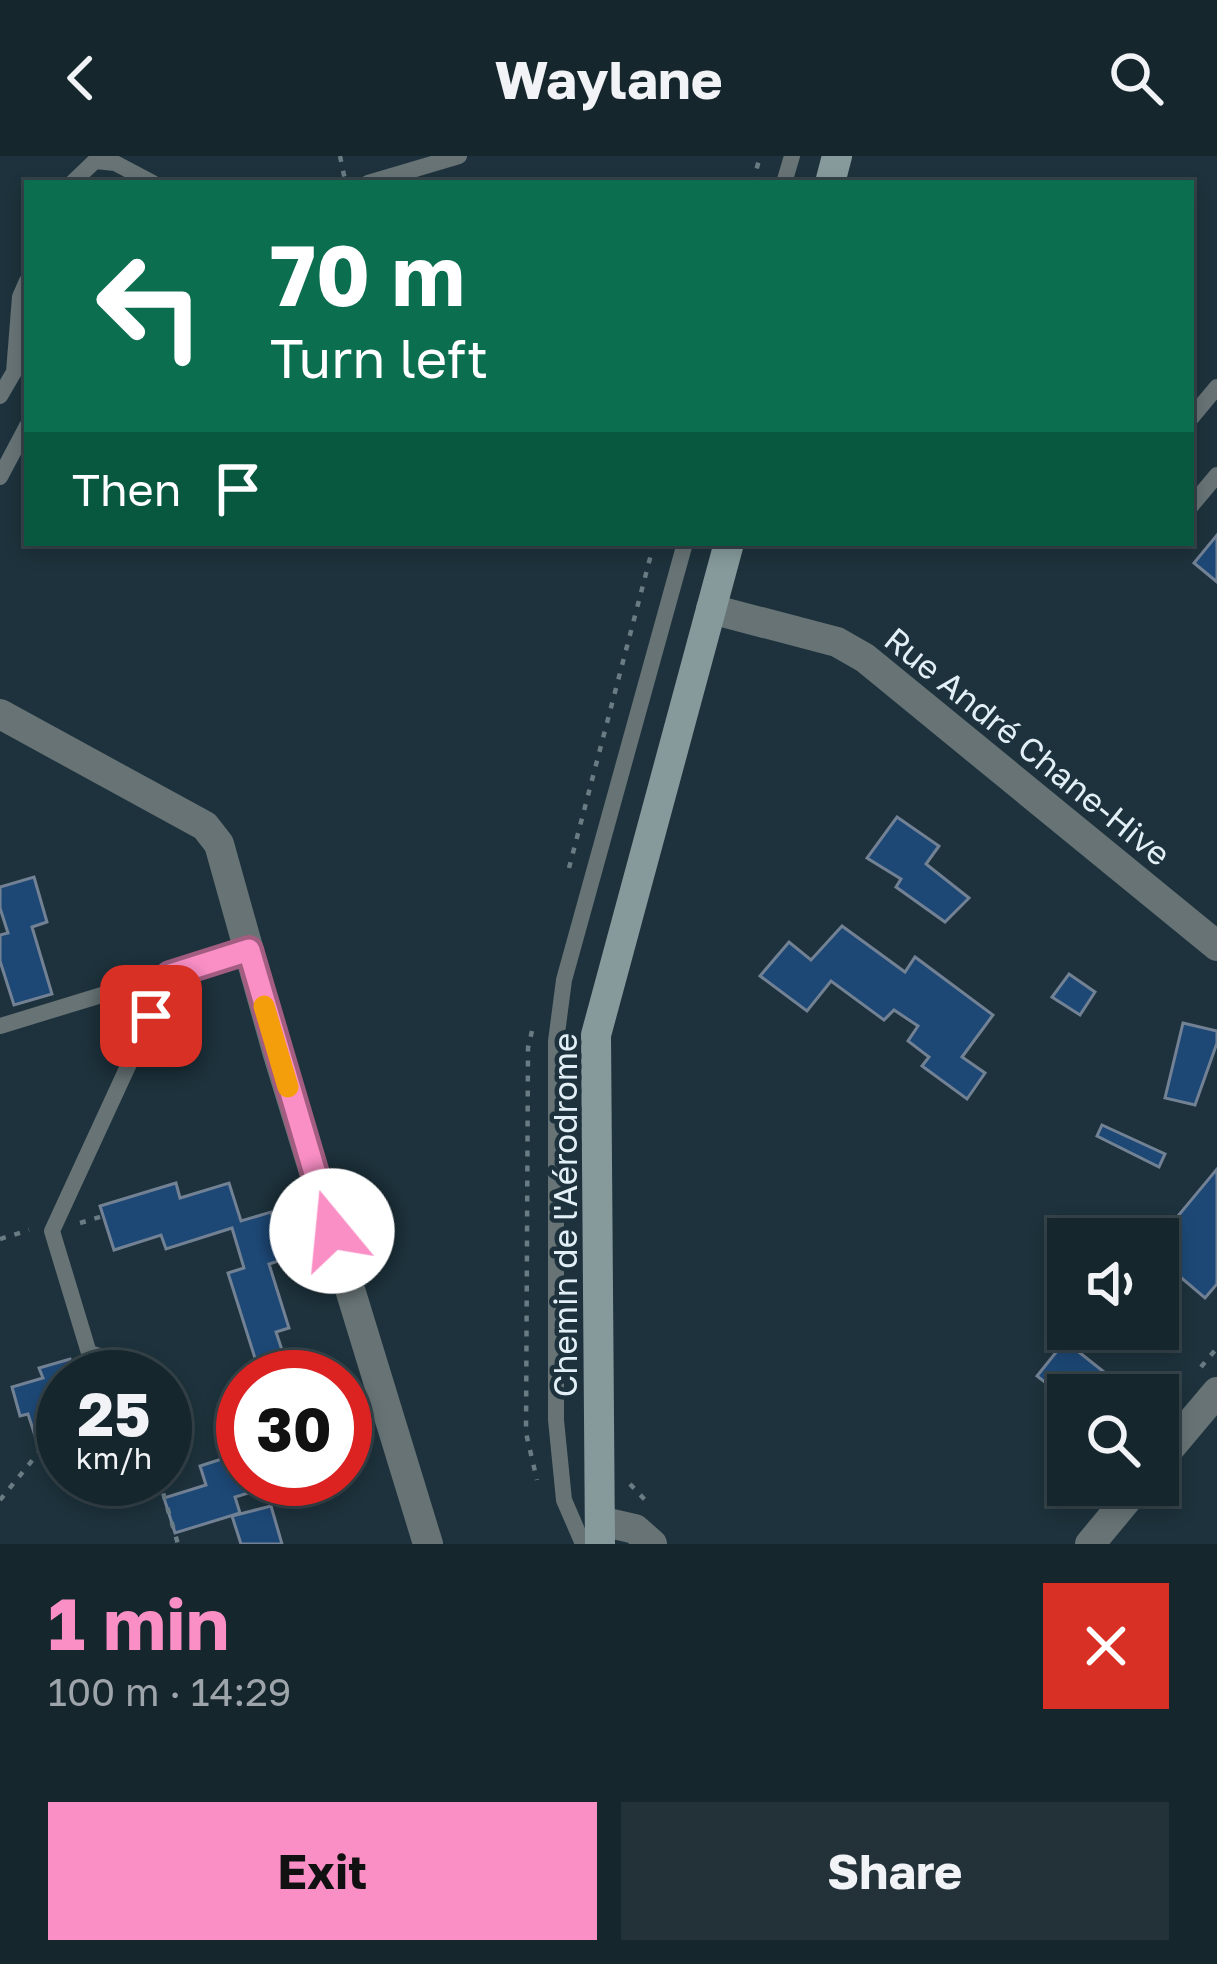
<!DOCTYPE html>
<html lang="en">
<head>
<meta charset="utf-8">
<style>
	:root { --surface:#16262d; --page:#233239; --text:#f1f3f6; --muted:#9ea5aa; --line:#354349; --accent:#fa8fc6 }
	body { margin:0; font-family:"Golos Text",sans-serif; background:var(--page); color:var(--text); height:100vh; display:flex; flex-direction:column; font-size:45px; white-space:nowrap }
	* { box-sizing:border-box; margin:0 }
	p { font-size:39px; color:var(--muted) }
	.icon { flex:none; width:66px; height:66px; fill:none; stroke:currentColor; stroke-width:2; stroke-linecap:round; stroke-linejoin:round }
	.map { position:relative; height:1388px; overflow:hidden }
	.details { display:flex; flex-direction:column; background:var(--surface); flex:1 }
	.details>* { flex:none }
	.banner { position:absolute; left:24px; top:24px; width:1170px; height:366px; border-radius:0px; box-shadow:0 6px 18px #0003,0 0 0 3px var(--line); background:#0b6e4f; color:#fff; overflow:hidden }
	.fabs { position:absolute; left:1047px; top:1062px; display:grid; gap:24px }
	.fabs a { display:grid; place-items:center; width:132px; height:132px; border-radius:0px; background:var(--surface); box-shadow:0 6px 18px #0003,0 0 0 3px var(--line); font-size:60px }
	.speed { position:absolute; left:36px; top:1194px; display:flex; gap:24px; font-size:60px; font-weight:700; text-align:center }
	.speed>* { display:grid; place-content:center; width:156px; height:156px; border-radius:50%; background:var(--surface); box-shadow:0 6px 18px #0003,0 0 0 3px var(--line); line-height:1 }
	.speed small { font-size:30px; font-weight:400 }
	.speed .limit { border:18px solid #d22; background:#fff; color:#111 }
	.pin { position:absolute; display:grid; place-items:center; width:102px; height:102px; color:#fff; margin:-51px; border-radius:24px; box-shadow:0 6px 18px #0006 }
	.me { position:absolute; width:132px; margin:-66px; rotate:343deg; stroke-linejoin:round; filter:drop-shadow(0 0 9px #0008) }
	.turn { display:flex; align-items:center; gap:42px; height:252px; padding:0 48px; font-size:54px }
	.turn .icon { width:156px; height:156px; stroke-width:2.5 }
	.turn b { display:block; font-size:84px; line-height:102px }
	.then { display:flex; align-items:center; height:114px; padding:0 48px; background:#0003; gap:24px; font-size:45px }
	.round { display:grid; place-items:center; flex:none; width:126px; height:126px; border-radius:0px; background:var(--page) }
	.head { display:flex; align-items:center; justify-content:space-between; height:204px; padding:0 48px }
	h1 { font-size:72px; font-weight:700; line-height:90px; color:var(--accent) }
	.button { display:flex; gap:24px; margin-top:auto; padding:24px 48px }
	.button a { flex:1; height:138px; border-radius:0px; background:var(--accent); color:#111; font-size:48px; font-weight:700; line-height:138px; text-align:center }
	.button a+a { background:var(--page); color:var(--text) }
	header { display:flex; justify-content:space-between; align-items:center; height:156px; padding:0 48px; background:var(--surface); font-size:54px; font-weight:700 }
	.map>svg:first-child { display:block }
	.building { fill:#1d4876; stroke:#728194; stroke-width:3 }
	.lines { fill:none; stroke-linecap:round; stroke-linejoin:round }
	.path { stroke:#697b83; stroke-width:4.5; stroke-dasharray:6 9; stroke-linecap:butt }
	.service { stroke:#677375; stroke-width:16 }
	.minor { stroke:#677375; stroke-width:30 }
	.secondary { stroke:#869a9c; stroke-width:30 }
	.route-casing { stroke:#a25d81; stroke-width:30 }
	.route { stroke:#fa8fc6; stroke-width:21 }
	.slow { stroke:#f59e0b; stroke-width:21 }
	.labels { text-anchor:middle; dominant-baseline:central; stroke-width:9; stroke-linejoin:round; paint-order:stroke }
	.street-label { font-size:33px; fill:#e2eff6; stroke:#1d323c }
</style>
</head>
<body>
<header><svg class="icon" aria-label="back" viewBox="0 0 24 24"><path d="M15 5l-7 7 7 7"/></svg>Waylane<svg class="icon" aria-label="search" viewBox="0 0 24 24"><circle cx="10" cy="10" r="6"/><path d="M15 15l6 6"/></svg></header>
<div class="map">
<svg width="1217" height="1388" viewBox="0 0 1217 1388">
	<rect width="100%" height="100%" fill="#1d323c"/>
	<g class="building">
		<polygon points="1217,379 1217,426 1194,407"/>
		<polygon points="897,661 939,690 926,708 969,742 945,766 896,731 901,723 867,702"/>
		<polygon points="34,721 47,766 32,771 52,838 14,849 0,805 0,779 8,777 0,752 0,731"/>
		<polygon points="842,770 905,816 915,801 993,859 962,901 985,917 967,943 922,910 929,901 908,885 918,870 894,854 884,864 831,825 807,855 760,820 789,786 811,804"/>
		<polygon points="1069,818 1095,836 1080,859 1052,841"/>
		<polygon points="1183,867 1217,875 1217,887 1195,949 1165,942"/>
		<polygon points="1102,969 1165,998 1159,1011 1097,980"/>
		<polygon points="1217,1013 1217,1128 1205,1142 1158,1102 1158,1084"/>
		<polygon points="176,1027 180,1042 229,1027 241,1065 271,1056 285,1103 269,1108 289,1172 276,1176 287,1209 298,1205 303,1221 261,1221 228,1117 244,1112 232,1072 166,1093 161,1079 114,1094 100,1050"/>
		<polygon points="1065,1185 1133,1239 1068,1239 1068,1244 1037,1220"/>
		<polygon points="70,1203 76,1221 63,1221 63,1285 39,1292 28,1258 20,1260 12,1231 43,1222 39,1212"/>
		<polygon points="243,1296 243,1323 294,1323 235,1341 240,1357 175,1377 164,1342 206,1329 200,1310"/>
		<polygon points="271,1350 282,1388 241,1388 232,1360"/>
	</g>
	<g class="lines">
		<g class="path">
			<polyline points="340,0 345,24"/>
			<polyline points="753,27 760,0"/>
			<polyline points="569,712 654,387"/>
			<polyline points="532,875 528,892 526,1277 537,1324"/>
			<polyline points="80,1067 103,1060"/>
			<polyline points="0,1083 29,1074"/>
			<polyline points="1201,1211 1217,1192"/>
			<polyline points="159,1323 178,1388"/>
			<polyline points="630,1328 647,1346"/>
			<polyline points="0,1344 39,1296 63,1289"/>
		</g>
		<g class="service">
			<polyline points="72,27 95,5 115,7 153,27"/>
			<polyline points="368,27 459,0"/>
			<polyline points="784,27 792,0"/>
			<polyline points="0,240 14,216 20,141 27,125"/>
			<polyline points="1191,262 1217,231"/>
			<polyline points="0,321 27,270"/>
			<polyline points="1191,350 1217,319"/>
			<polyline points="0,870 249,794"/>
			<polyline points="159,1217 89,1197 52,1075 170,819"/>
			<polyline points="583,1388 564,1344 556,1264 556,885 564,824 685,387"/>
		</g>
		<g class="minor">
			<polyline points="711,453 837,486 865,502 1217,790"/>
			<polyline points="0,558 205,670 219,688 277,895 428,1388"/>
			<polyline points="1158,1306 1217,1236"/>
			<polyline points="600,1365 635,1373 652,1388"/>
			<polyline points="1090,1388 1139,1329"/>
		</g>
		<g class="secondary">
			<polyline points="830,27 837,0"/>
			<polyline points="600,1388 596,879 729,387"/>
		</g>
	</g>
	<g class="lines">
		<g class="route-casing">
			<polyline id="route" points="151,860 170,819 249,794 332,1075"/>
		</g>
		<use href="#route" class="route"/>
		<polyline class="slow" points="264,850 288,931"/>
	</g>
	<g class="labels">
		<g class="street-label">
			<text transform="translate(1028 590) rotate(39)">Rue André Chane-Hive</text>
			<text transform="translate(564 1059) rotate(-90)">Chemin de l'Aérodrome</text>
		</g>
	</g>
</svg>
<div class="fabs">
<a><svg class="icon" aria-label="sound" viewBox="0 0 24 24"><path d="M4 9h4l5-4v14l-5-4H4zM17 9q2 3 0 6"/></svg></a>
<a><svg class="icon" aria-label="search" viewBox="0 0 24 24"><circle cx="10" cy="10" r="6"/><path d="M15 15l6 6"/></svg></a>
</div>
<div class="speed"><div>25<small>km/h</small></div><div class="limit">30</div></div>
<div class="pin" style="left:151px;top:860px;background:#d93025"><svg class="icon" aria-label="arrive" viewBox="0 0 24 24"><path d="M6 21V4h12l-3 4 3 4H6"/></svg></div>
<svg class="me" style="left:332px;top:1075px" viewBox="-20 -20 40 40"><circle r="19" fill="#fff"/><path d="M0-13L10 11 0 6-10 11z" fill="#fa8fc6"/></svg>
<div class="banner">
<div class="turn"><svg class="icon" aria-label="left" viewBox="0 0 24 24"><path d="M17 20v-9H6M10 6l-5 5 5 5"/></svg><div><b>70 m</b>Turn left</div></div>
<div class="then">Then<svg class="icon" aria-label="arrive" viewBox="0 0 24 24"><path d="M6 21V4h12l-3 4 3 4H6"/></svg></div>
</div>
</div>
<section class="details">
<div class="head"><div><h1>1 min</h1><p>100 m · 14:29</p></div><a class="round" style="background:#d93025;color:#fff"><svg class="icon" aria-label="close" viewBox="0 0 24 24"><path d="M6 6l12 12M18 6L6 18"/></svg></a></div>
<div class="button"><a>Exit</a><a>Share</a></div>
</section>
</body>
</html>
